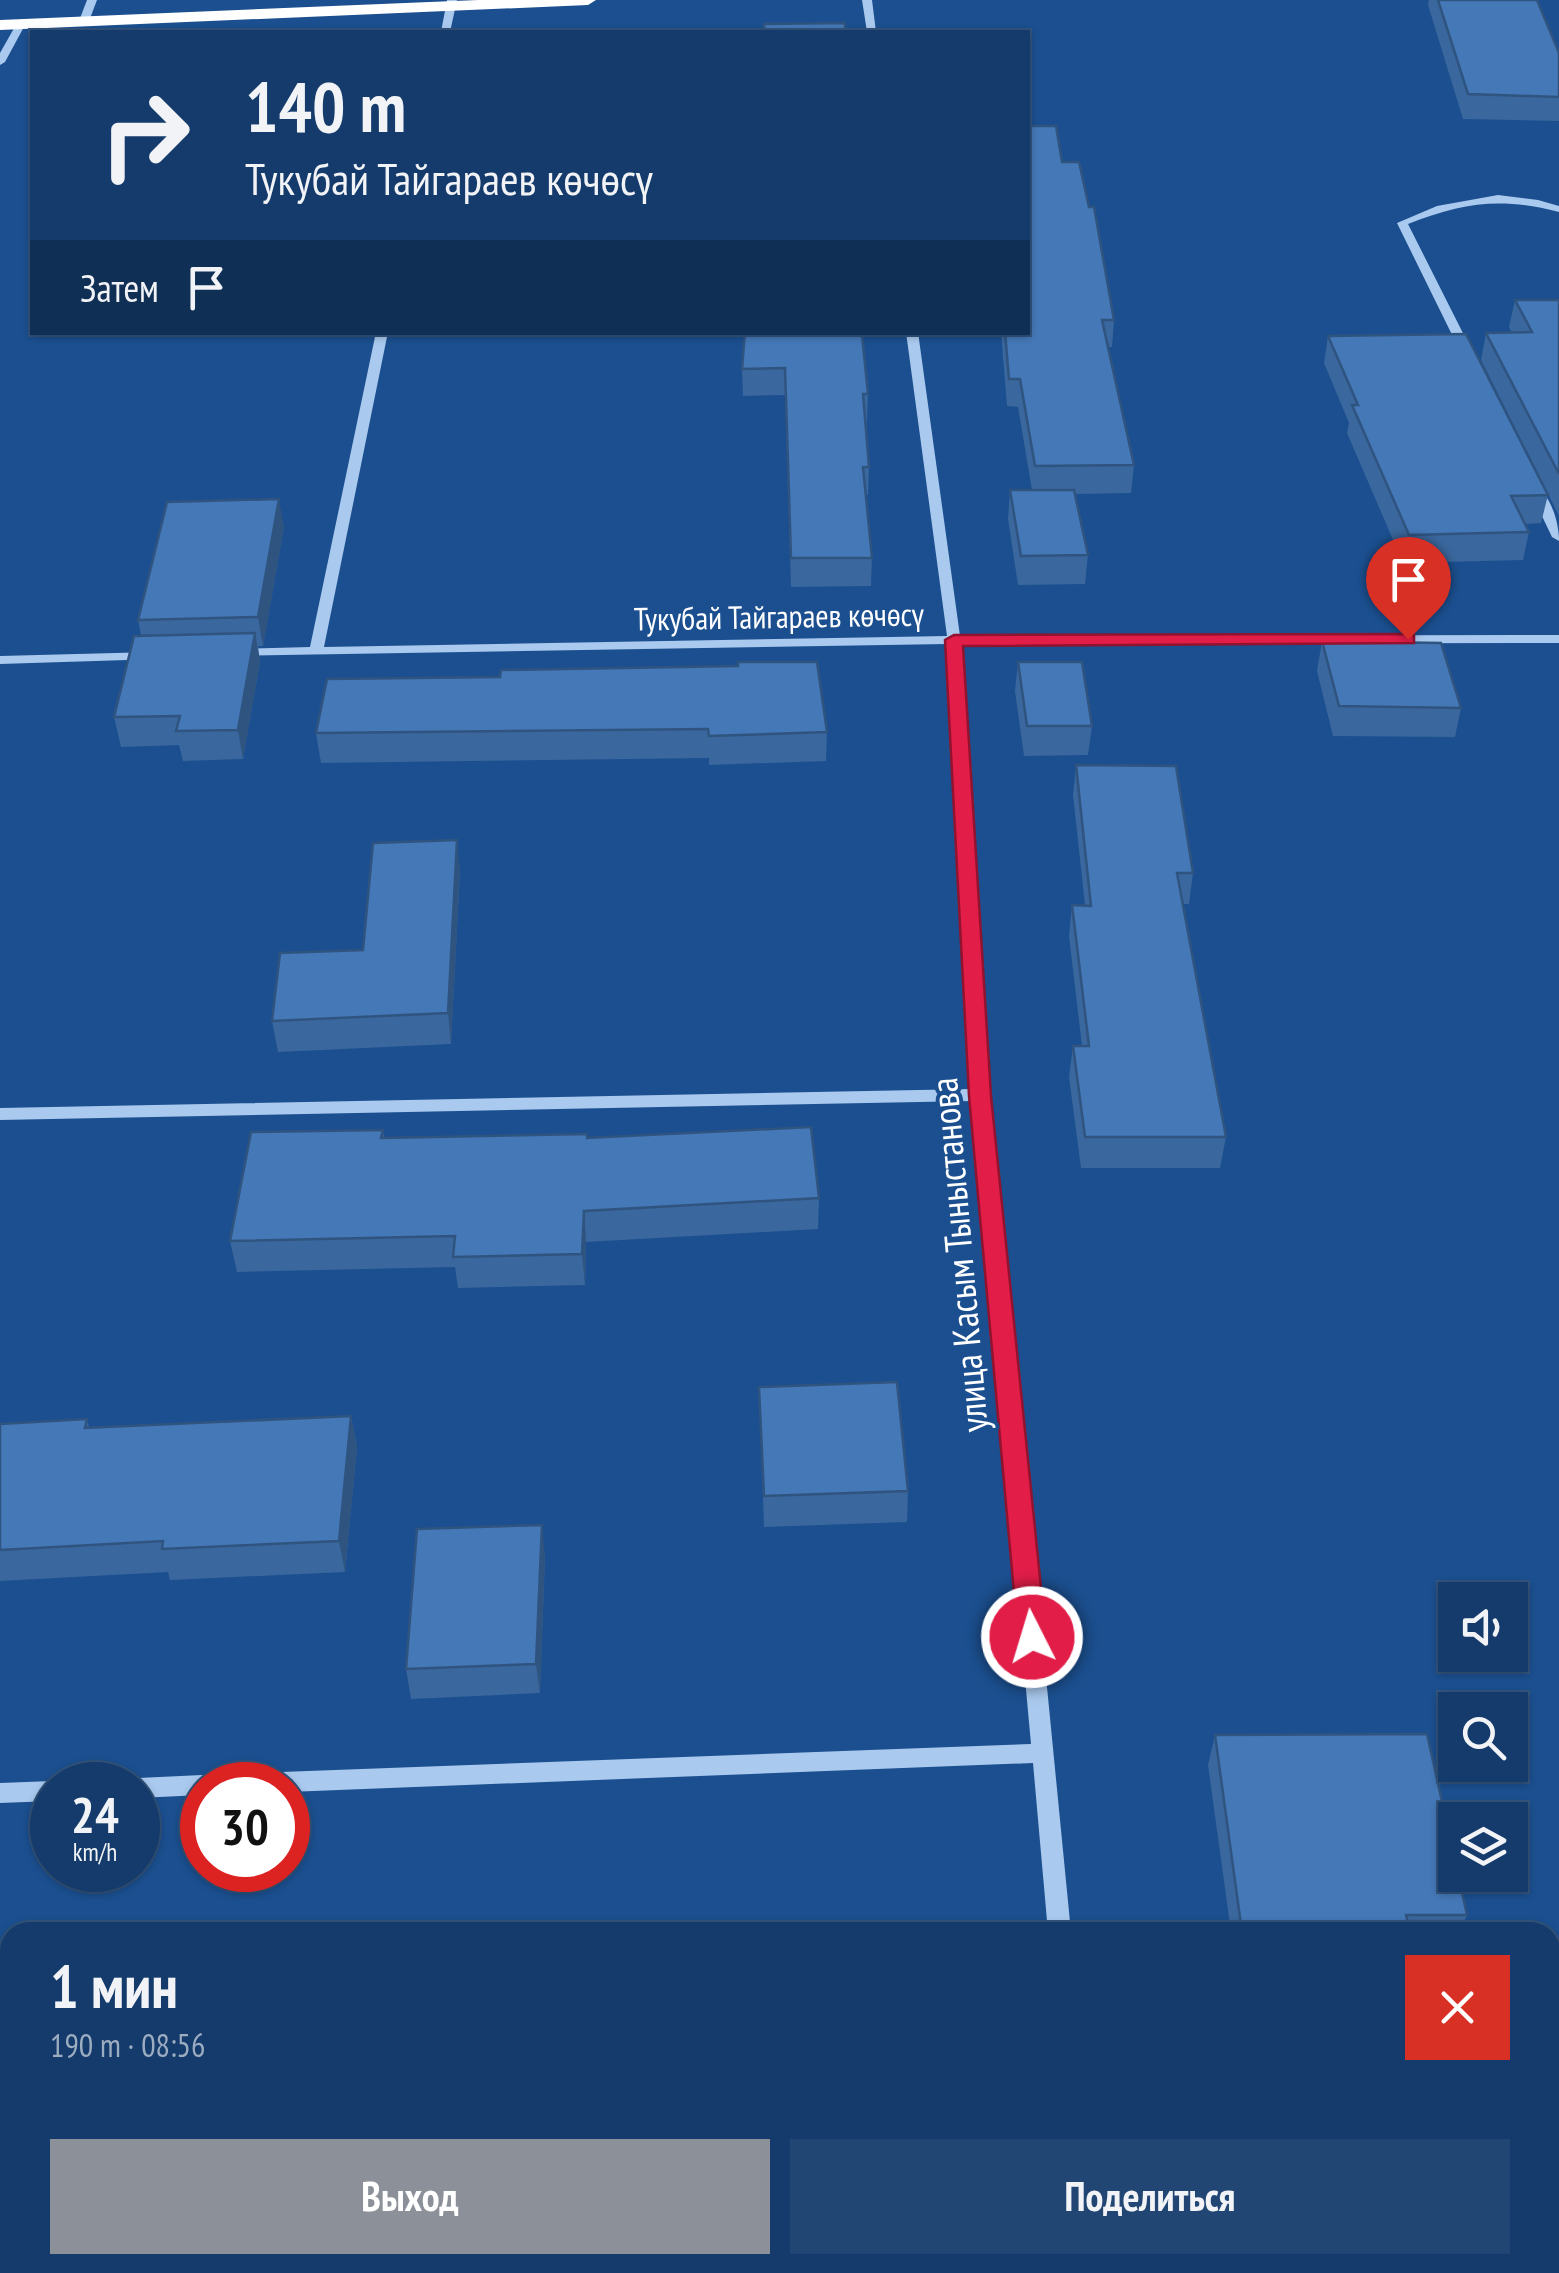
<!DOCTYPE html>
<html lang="ru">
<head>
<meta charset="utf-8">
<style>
	:root { --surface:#143b6b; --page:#214673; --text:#f1f3f6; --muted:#9dadc1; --line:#33557e; --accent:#8c9099 }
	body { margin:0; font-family:"PT Sans Narrow",sans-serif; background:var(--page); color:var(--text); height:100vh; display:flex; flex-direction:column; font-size:38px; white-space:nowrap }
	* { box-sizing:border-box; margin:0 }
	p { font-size:32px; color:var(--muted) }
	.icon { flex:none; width:55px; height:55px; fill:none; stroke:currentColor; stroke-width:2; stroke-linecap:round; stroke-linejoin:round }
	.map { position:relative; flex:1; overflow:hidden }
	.drawer { position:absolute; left:0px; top:1922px; width:1560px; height:352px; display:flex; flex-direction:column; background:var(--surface); border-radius:30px 30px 0 0; box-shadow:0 2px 8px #0004,0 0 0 2px var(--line) }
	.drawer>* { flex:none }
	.banner { position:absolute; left:30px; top:30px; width:1000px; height:305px; border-radius:0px; box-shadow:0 2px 8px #0004,0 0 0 2px var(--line); background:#143b6b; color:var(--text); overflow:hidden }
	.controls { position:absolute; left:1438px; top:1582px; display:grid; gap:20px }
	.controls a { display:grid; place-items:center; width:90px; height:90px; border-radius:0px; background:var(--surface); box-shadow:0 2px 8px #0004,0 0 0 2px var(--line); font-size:50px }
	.speed { position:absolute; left:30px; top:1762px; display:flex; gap:20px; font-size:50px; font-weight:700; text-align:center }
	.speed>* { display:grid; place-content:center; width:130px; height:130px; border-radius:50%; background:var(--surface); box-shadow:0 2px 8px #0004,0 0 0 2px var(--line); line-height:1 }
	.speed small { font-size:25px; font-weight:400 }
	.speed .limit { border:15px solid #d22; background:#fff; color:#111 }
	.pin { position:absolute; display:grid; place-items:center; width:85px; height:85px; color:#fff; margin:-102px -42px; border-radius:50% 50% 50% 0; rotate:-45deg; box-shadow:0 0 10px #0007 }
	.pin .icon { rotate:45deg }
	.me { position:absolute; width:110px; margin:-55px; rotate:355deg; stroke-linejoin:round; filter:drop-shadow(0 0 8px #0008) }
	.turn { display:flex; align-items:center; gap:35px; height:210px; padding:0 50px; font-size:45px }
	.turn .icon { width:130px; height:130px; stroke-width:2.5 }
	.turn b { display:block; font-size:70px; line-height:85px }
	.then { display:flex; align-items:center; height:95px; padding:0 50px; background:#0003; gap:20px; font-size:38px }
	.round { display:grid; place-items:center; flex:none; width:105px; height:105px; border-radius:0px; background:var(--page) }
	.summary { display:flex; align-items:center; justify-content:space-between; height:170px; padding:0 50px }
	h1 { font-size:60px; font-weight:700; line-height:75px }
	.cta { display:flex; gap:20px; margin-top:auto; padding:20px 50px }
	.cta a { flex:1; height:115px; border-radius:0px; background:var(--accent); color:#fff; font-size:40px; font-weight:700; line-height:115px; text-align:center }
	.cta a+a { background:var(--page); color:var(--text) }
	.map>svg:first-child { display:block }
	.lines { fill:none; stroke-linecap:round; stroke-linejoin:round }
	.minor { fill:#a9c9ee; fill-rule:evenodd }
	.highway { fill:#fff; fill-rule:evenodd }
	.wall { fill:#3a679d }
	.shaded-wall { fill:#305480 }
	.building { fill:#4478b7; stroke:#305480; stroke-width:2.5 }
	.route { fill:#e11d48; stroke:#92132f; stroke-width:2.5 }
	.labels { text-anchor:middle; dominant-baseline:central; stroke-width:8; stroke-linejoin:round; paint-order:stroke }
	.far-street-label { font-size:32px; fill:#fff; stroke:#1b4f8f }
	.street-label { font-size:38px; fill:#fff; stroke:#1b4f8f }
</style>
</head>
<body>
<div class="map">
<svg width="1559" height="2273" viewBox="0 0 1559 2273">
	<rect width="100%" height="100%" fill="#1b4f8f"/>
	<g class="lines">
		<g class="minor">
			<polygon points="87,0 97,0 89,21 84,24 79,21"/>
			<polygon points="447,0 457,0 450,32 441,32"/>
			<polygon points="862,0 872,0 876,32 867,32"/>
			<polygon points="17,23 25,25 5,62 0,65 0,53"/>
			<path d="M1498 195 1538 200 1559 206V212C1502 197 1463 202 1408 224L1473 353 1467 357 1461 353 1397 223 1437 206Z"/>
			<polygon points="376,332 388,332 324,647 947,636 906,332 918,332 960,636 1559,635 1559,643 961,644 989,1095 1071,1932 1048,1932 1033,1763 288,1792 288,1785 202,1785 202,1795 138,1798 138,1785 128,1785 130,1781 138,1778 202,1775 1031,1744 972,1101 0,1120 0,1108 971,1089 947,644 230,656 230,650 235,649 310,647"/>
			<path d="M1535 485C1551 496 1559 522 1559 541L1552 537 1529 489Z"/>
			<polygon points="154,652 161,656 159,659 0,664 0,656"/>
			<polygon points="52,1781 60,1785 52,1785 52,1801 0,1803 0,1783"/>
			<polygon points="1078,2265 1104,2265 1105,2273 1079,2273"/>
		</g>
		<polygon class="highway" points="478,0 596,0 588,5 0,30 0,20"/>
	</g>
	<g class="wall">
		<polygon points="1429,0 1537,0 1559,53 1559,121 1463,119 1428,5"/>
		<polygon points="1062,162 1114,320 1112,347 1108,347 1134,465 1131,493 1075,494 1088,555 1085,584 1018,585 1008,519 1010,490 1032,490 1018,407 1007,406 1001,332 1028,332"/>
		<polygon points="1515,300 1559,300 1559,516 1481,360 1486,333 1512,333 1509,327"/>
		<polygon points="851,335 868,394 867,422 865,422 869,467 868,495 866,495 872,558 871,586 791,587 785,395 743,396 742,369"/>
		<polygon points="1328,336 1548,495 1541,523 1525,524 1529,532 1523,560 1403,563 1347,433 1349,423 1324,363"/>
		<polygon points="284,527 263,646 258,646 260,662 243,759 183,761 179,745 121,747 114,717 141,635 138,620"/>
		<polygon points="1322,641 1461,708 1455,737 1333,736 1317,671"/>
		<polygon points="1018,662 1092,726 1088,755 1024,756 1015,691"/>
		<polygon points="327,679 827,732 826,761 709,765 709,758 321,763 316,733"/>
		<polygon points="1076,765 1193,873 1189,904 1183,904 1226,1137 1220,1168 1081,1168 1069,1077 1073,1046 1082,1046 1069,936 1072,905 1085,905 1073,795"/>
		<polygon points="460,870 451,1044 278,1052 272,1021 363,950"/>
		<polygon points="383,1130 384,1138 587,1138 819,1198 818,1229 586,1242 585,1285 458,1288 455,1267 237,1272 230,1241"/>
		<polygon points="759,1387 908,1491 907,1522 764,1527"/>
		<polygon points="351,1416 357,1447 345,1572 170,1580 168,1572 0,1581 0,1424 87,1419 89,1427"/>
		<polygon points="545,1556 540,1693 411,1699 406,1669"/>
		<polygon points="1215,1735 1467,1915 1460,1932 1231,1932 1208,1765"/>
	</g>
	<g class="shaded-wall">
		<polygon points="279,499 284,527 263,646 258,617"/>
		<polygon points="255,633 260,662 243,759 238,730"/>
		<polygon points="457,840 460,870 451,1044 448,1013"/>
		<polygon points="584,1211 586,1242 585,1285 582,1254"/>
		<polygon points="351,1416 357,1447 345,1572 339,1541"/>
		<polygon points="542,1525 545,1556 540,1693 536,1664"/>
	</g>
	<g class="building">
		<polygon points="1438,0 1537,0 1559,53 1559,97 1468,94"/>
		<polygon points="845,23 845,32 764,32 764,24"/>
		<polygon points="1028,126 1056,126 1062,162 1079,162 1089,207 1094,207 1114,320 1102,320 1134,465 1035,466 1020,379 1009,379 1005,332 1028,332"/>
		<polygon points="1515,300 1559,300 1559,474 1486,333 1532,332"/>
		<polygon points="745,332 851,332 851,335 862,335 868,394 863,394 869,467 863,467 872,558 791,558 785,368 742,369"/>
		<polygon points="1466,334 1548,495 1511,496 1529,532 1409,535 1352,405 1358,405 1328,336"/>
		<polygon points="1010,490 1074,490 1088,555 1021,556"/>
		<polygon points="279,499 258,617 138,620 167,502"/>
		<polygon points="255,633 238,730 176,731 180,716 114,717 134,636"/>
		<polygon points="1322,641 1441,643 1461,708 1339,706"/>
		<polygon points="738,662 817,662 827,732 709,736 708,729 316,733 327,679 500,677 501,670 738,666"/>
		<polygon points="1018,662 1082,662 1092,726 1027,726"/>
		<polygon points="1076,765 1176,766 1193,873 1177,873 1226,1137 1085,1137 1073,1046 1089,1046 1072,905 1091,906"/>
		<polygon points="457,840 448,1013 272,1021 280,953 363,950 373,843"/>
		<polygon points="811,1127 819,1198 584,1211 582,1254 453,1257 455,1236 230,1241 251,1132 383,1130 381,1138 587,1134 587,1138"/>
		<polygon points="897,1382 908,1491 764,1496 759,1387"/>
		<polygon points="351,1416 339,1541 162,1549 163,1541 0,1550 0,1424 87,1419 85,1428"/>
		<polygon points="542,1525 536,1664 406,1669 417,1529"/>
		<polygon points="1427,1734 1455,1860 1455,1875 1458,1875 1467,1915 1406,1915 1410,1932 1242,1932 1215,1735"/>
	</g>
	<polygon class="route" points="1408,634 1414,635 1414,643 963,646 991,1096 1046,1637 1042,1645 1032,1648 1022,1645 1018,1637 969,1096 945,640 954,635"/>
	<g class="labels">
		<g class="far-street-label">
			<text transform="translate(779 616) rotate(-1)">Тукубай Тайгараев көчөсү</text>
		</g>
		<g class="street-label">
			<text transform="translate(958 1255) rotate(-95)">улица Касым Тыныстанова</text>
		</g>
	</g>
</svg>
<div class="controls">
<a><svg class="icon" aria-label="sound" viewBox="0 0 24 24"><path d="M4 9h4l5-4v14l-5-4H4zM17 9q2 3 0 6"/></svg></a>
<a><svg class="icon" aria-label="search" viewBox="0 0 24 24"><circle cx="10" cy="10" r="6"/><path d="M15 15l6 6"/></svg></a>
<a><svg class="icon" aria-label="layers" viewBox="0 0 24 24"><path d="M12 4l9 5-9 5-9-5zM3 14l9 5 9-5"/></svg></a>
</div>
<div class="speed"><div>24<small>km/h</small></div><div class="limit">30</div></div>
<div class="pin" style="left:1408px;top:639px;background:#d93025"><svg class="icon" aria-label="arrive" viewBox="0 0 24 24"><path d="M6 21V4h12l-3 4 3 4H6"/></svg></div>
<svg class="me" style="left:1032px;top:1637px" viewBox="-20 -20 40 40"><circle r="17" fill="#e11d48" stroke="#fff" stroke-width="3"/><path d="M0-11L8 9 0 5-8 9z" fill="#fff"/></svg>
<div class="banner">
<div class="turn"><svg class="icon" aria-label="right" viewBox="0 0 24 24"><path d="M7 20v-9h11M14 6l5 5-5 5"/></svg><div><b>140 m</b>Тукубай Тайгараев көчөсү</div></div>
<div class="then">Затем<svg class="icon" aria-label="arrive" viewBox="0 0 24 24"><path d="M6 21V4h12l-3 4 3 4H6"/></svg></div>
</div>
<section class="drawer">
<div class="summary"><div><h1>1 мин</h1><p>190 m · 08:56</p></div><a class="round" style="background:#d93025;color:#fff"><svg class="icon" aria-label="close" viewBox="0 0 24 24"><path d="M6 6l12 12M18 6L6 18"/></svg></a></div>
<div class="cta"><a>Выход</a><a>Поделиться</a></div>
</section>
</div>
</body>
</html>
